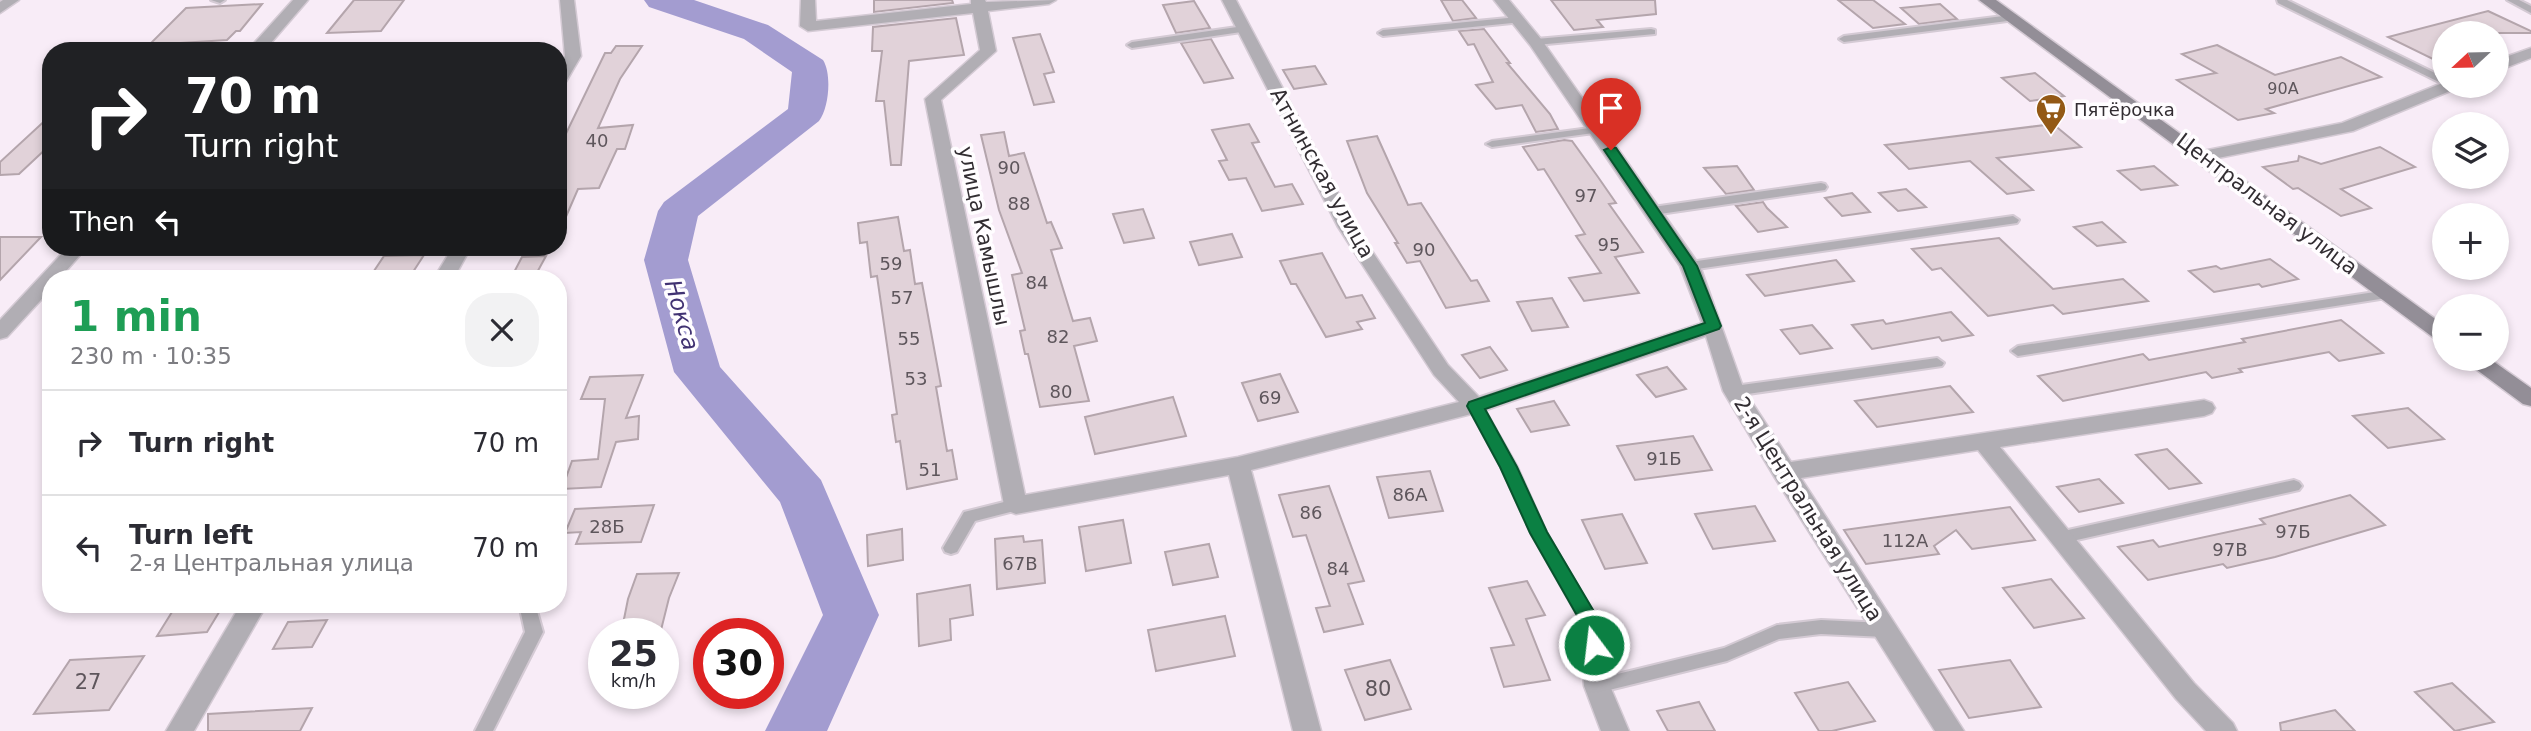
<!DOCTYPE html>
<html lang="en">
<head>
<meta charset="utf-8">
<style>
	:root { --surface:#fff; --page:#f2f2f3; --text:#2b2b33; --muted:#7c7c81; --line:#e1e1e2 }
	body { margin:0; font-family:"DejaVu Sans",sans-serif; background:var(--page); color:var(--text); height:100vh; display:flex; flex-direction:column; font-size:26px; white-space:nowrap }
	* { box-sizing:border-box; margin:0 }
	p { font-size:23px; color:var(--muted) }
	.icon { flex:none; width:38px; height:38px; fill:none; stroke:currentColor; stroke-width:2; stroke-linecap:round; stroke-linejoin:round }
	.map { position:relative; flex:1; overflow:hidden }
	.side { position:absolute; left:42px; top:270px; width:525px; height:343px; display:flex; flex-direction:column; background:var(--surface); border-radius:28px; box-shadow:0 4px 10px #0003 }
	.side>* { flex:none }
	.guide { position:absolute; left:42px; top:42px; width:525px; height:214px; border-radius:28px; box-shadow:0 4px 10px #0003; background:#202124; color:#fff; overflow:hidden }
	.needle { width:46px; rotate:248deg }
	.buttons { position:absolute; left:2432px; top:21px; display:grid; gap:14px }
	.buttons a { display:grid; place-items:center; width:77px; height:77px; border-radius:50%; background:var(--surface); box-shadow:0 4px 10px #0003; font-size:35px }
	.speed { position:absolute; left:588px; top:618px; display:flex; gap:14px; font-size:35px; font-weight:700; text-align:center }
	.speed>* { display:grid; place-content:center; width:91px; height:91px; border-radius:50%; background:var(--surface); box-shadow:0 4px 10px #0003; line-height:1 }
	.speed small { font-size:18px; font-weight:400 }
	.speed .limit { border:10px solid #d22; background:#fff; color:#111 }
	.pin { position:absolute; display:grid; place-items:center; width:60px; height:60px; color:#fff; margin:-72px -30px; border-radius:50% 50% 50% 0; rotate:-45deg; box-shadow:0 0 7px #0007 }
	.pin .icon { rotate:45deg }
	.me { position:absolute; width:77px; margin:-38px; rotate:345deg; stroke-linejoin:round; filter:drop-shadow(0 0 5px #0008) }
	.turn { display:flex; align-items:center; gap:24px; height:147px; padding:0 28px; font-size:32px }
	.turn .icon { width:91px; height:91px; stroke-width:2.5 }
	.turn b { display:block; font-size:49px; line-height:60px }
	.then { display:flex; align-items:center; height:66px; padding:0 28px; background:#0003; gap:14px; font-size:26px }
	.round { display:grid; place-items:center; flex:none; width:74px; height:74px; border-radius:28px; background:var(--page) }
	.overview { display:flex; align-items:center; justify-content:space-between; height:119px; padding:0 28px }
	h1 { font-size:42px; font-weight:700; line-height:52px; color:#1e9e55 }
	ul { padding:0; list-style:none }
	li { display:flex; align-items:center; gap:21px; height:105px; padding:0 28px; border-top:2px solid var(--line) }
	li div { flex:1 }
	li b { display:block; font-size:26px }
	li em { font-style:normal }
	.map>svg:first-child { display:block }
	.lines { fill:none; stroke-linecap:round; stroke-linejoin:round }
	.river { fill:#a39cd0; fill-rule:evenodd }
	.building { fill:#e1d2d9; stroke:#b4a5ac; stroke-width:2 }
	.lane-casing { stroke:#d4cad4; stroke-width:4 }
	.street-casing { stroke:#d4cad4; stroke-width:3 }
	.secondary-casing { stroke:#d4cad4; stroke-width:3 }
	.lane { fill:#b1aeb4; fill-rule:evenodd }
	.street { fill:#b1aeb4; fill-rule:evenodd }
	.secondary { fill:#938e97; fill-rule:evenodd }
	.route { fill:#0b8043; stroke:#07532c; stroke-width:2 }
	.labels { text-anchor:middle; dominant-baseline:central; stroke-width:7; stroke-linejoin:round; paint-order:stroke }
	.far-number-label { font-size:16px; fill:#5e565c }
	.far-poi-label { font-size:18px; fill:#322d32; stroke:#fffdff; text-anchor:start }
	.number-label { font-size:18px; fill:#5e565c }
	.street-label { font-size:21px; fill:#322d32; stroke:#fffdff }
	.near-number-label { font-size:21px; fill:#5e565c }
	.water-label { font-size:23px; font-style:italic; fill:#413272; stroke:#fffdff }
</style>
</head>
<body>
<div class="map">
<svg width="2531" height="731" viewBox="0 0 2531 731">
	<rect width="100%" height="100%" fill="#f8ecf7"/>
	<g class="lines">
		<path class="river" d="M644 0H694L768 25 823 60C832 74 829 108 819 121L698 216 688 260 720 367 821 480 879 615 827 731H765L823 615 780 502 674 372 644 260 658 211 664 202 788 109 792 72 744 39 649 7Z"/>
	</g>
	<g class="building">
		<polygon points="354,0 404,0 381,31 327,33"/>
		<polygon points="874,0 952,0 953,3 874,12"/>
		<polygon points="1441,0 1462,0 1476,18 1453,21"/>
		<polygon points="1551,0 1655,0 1656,14 1597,20 1603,27 1574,30"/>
		<polygon points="1838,0 1873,0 1905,24 1873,28"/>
		<polygon points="1194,1 1210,28 1176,33 1163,5"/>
		<polygon points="262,4 240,31 236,31 227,40 149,45 186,8"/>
		<polygon points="1940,4 1957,19 1919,24 1901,8"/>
		<polygon points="2488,11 2531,31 2531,33 2445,33 2445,65 2388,37"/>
		<polygon points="956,18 964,55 909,61 901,165 891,165 884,101 876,101 882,51 872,51 873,27"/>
		<polygon points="1484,29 1510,63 1507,63 1550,114 1558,129 1536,132 1522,105 1496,109 1476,85 1493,82 1474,44 1468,45 1459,31"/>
		<polygon points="1040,34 1054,72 1044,74 1054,102 1034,105 1013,38"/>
		<polygon points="1211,39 1233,78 1204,83 1181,43"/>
		<polygon points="2217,45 2275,75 2341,57 2381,77 2266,109 2274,113 2238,120 2177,80 2216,73 2182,54"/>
		<polygon points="616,46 642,46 620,79 598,128 633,125 625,149 617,149 599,188 578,189 558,235 558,150 605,53 611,53"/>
		<polygon points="1315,66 1326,84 1294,89 1283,70"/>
		<polygon points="2035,73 2064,96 2030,101 2002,78"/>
		<polygon points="51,115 51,144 19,174 0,175 0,162"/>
		<polygon points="1249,124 1259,142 1252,143 1275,187 1292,184 1303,204 1262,211 1246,178 1229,180 1219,161 1227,160 1212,130"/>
		<polygon points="2053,124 2081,147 1997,158 2033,190 2007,194 1970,161 1909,169 1885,145"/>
		<polygon points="1004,132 1009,156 1024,153 1047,223 1051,222 1062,248 1051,250 1073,321 1090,318 1097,341 1074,346 1089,401 1040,407 1028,354 1025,354 1020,331 1025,330 1012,275 1022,273 999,210 981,135"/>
		<polygon points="1377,136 1408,205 1421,203 1471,281 1477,280 1489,301 1446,308 1420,261 1407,263 1395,243 1398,243 1367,193 1347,141"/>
		<polygon points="1564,140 1572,141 1598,177 1616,203 1609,204 1643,252 1615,257 1639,293 1584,301 1569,278 1601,273 1576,236 1585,234 1544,169 1538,170 1523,147"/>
		<polygon points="2380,147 2415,167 2341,189 2371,208 2341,216 2298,188 2293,189 2263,167 2298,161 2299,156 2321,164"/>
		<polygon points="1737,166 1754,190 1726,194 1704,168"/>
		<polygon points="2154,166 2177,185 2141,190 2118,171"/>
		<polygon points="1906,189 1926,207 1898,211 1879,193"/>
		<polygon points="1852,193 1870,212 1842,216 1825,198"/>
		<polygon points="1763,202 1767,208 1787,227 1758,232 1736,206"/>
		<polygon points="1143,209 1154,238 1124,243 1113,214"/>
		<polygon points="898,217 904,251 910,250 915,284 922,283 941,386 936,387 947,451 952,450 957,479 907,489 900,441 896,442 892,415 897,414 877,276 871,277 867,242 860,243 858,223"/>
		<polygon points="2102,222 2125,242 2097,246 2074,227"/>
		<polygon points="1232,234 1242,257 1199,265 1190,242"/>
		<polygon points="0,237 41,237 0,280"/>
		<polygon points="1999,238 2053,289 2123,279 2148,301 2063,314 2053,305 1988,316 1941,268 1932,270 1912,249"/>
		<polygon points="1322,253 1346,298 1362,295 1375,318 1357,322 1362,329 1326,337 1296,284 1291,284 1280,261"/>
		<polygon points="424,255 411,275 370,277 384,256"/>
		<polygon points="546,256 534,278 511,278 522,257"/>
		<polygon points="2270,259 2298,279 2262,287 2259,284 2214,292 2189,271 2216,266 2221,269"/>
		<polygon points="1836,260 1854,281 1765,296 1747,275"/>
		<polygon points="1552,298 1568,327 1532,331 1517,302"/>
		<polygon points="1951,312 1973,335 1942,341 1939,337 1872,349 1852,325 1883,320 1886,324"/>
		<polygon points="2341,320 2383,353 2339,361 2329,352 2239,369 2242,372 2212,378 2206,372 2063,401 2038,376 2143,354 2149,360 2245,342 2242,339"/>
		<polygon points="1812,325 1832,348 1800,354 1781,330"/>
		<polygon points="1490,347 1507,370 1480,378 1462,355"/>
		<polygon points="1667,367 1686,389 1656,397 1637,375"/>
		<polygon points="1280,374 1298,412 1258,421 1242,383"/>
		<polygon points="643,375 626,418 639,416 638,439 616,442 601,487 562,489 572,461 598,459 605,399 581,399 590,377"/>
		<polygon points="1950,386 1973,412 1877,427 1855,401"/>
		<polygon points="1173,397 1186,436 1095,454 1085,417"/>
		<polygon points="1554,401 1569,425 1531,432 1517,409"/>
		<polygon points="2408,408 2444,439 2388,448 2353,416"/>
		<polygon points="1693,436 1712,470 1635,480 1617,446"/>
		<polygon points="2167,449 2201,483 2169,489 2136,455"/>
		<polygon points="1430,471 1443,511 1389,518 1377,477"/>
		<polygon points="2099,479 2123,503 2079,512 2057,487"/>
		<polygon points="1329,486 1364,581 1348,584 1363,624 1324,632 1316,608 1330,606 1306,535 1293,537 1279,495"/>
		<polygon points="2350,495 2385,525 2275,557 2227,568 2223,564 2148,580 2118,547 2153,540 2159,547 2265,524 2260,519"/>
		<polygon points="654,505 641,542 576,544 581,532 565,533 575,509"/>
		<polygon points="1755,506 1775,541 1713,549 1695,514"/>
		<polygon points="2010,507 2035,540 1972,549 1956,530 1934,546 1939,554 1866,564 1844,530"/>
		<polygon points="1622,514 1647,563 1605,569 1582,520"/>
		<polygon points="1123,520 1131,563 1086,571 1079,527"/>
		<polygon points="902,529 903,560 868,566 867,535"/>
		<polygon points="1023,536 1024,542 1042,540 1045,583 997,589 995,539"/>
		<polygon points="1209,544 1218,577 1173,585 1165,552"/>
		<polygon points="679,573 669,598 660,634 621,634 628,599 637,574"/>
		<polygon points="2051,579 2084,618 2034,628 2003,588"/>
		<polygon points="1527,581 1545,615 1526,619 1550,680 1504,687 1491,648 1514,645 1489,588"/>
		<polygon points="970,585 973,615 950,619 951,640 919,646 917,594"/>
		<polygon points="177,604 224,604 207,632 157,636"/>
		<polygon points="1225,616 1235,656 1156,671 1148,630"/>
		<polygon points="327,620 312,647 273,649 288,622"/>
		<polygon points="144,656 109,710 34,714 70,660"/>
		<polygon points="1390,660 1411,709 1365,720 1345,670"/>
		<polygon points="2010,660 2041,707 1969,718 1939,670"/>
		<polygon points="1848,682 1875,721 1832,731 1819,731 1795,693"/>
		<polygon points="2452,683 2494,722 2455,731 2415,692"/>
		<polygon points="1699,702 1715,731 1668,731 1657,711"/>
		<polygon points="312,708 300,731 208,731 208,714"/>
		<polygon points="2335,710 2355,731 2281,731 2280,723"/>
	</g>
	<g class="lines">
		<g class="lane-casing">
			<g id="lane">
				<polygon points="211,0 225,0 220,3"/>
				<polygon points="2277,0 2287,0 2445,78 2445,85 2278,3"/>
				<polygon points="2507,0 2519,0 2531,6 2531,13"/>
				<polygon points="2011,15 2016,18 2015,20 1844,42 1839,39 1844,36"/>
				<polygon points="1518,17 1522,18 1522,22 1383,36 1378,33 1383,30"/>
				<polygon points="1244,26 1249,29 1248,31 1132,48 1127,45 1132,42"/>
				<polygon points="1651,29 1655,30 1655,34 1536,45 1531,42 1536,39"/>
				<polygon points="1597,127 1603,130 1601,132 1492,147 1486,144 1492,141"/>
				<polygon points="1821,183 1825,184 1827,187 1825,190 1653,215 1647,211 1653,207"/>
				<polygon points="2013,216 2019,220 2017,223 1690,270 1684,266 1690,262"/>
				<polygon points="2388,290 2393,291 2395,294 2393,297 2018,356 2011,351 2018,346"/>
				<polygon points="1937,358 1944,363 1942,366 1734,396 1727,391 1734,386"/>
				<polygon points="1475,401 1480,402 1517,467 1546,532 1600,625 1598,630 1592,632 1586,630 1531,533 1501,467 1468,406"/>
				<polygon points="2294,480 2299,482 2302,486 2299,490 2059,544 2053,542 2051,538 2053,534 2059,532"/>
				<polygon points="1016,499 1022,501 1024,505 1022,509 975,521 957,552 951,554 945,552 943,548 964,512"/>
				<polygon points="519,604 535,604 543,632 493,731 475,731 525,632"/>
				<polygon points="1821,620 1885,623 1891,625 1893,630 1891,635 1885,637 1821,634 1779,639 1727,661 1597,693 1591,691 1588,686 1591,681 1597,679 1724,648 1777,625"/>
			</g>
		</g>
		<g class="street-casing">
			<g id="street">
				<polygon points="3,0 19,0 0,13 0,2"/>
				<polygon points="293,0 308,0 264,51 247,51"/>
				<polygon points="560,0 574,0 581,56 564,85 558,87 558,68 565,56"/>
				<polygon points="801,0 815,0 816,21 971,4 971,0 985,0 986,2 1056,0 1049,4 988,11 996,51 941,100 1025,495 1238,457 1459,402 1434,375 1338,227 1222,0 1236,0 1356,227 1448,365 1479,397 1702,323 1680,266 1530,45 1494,0 1509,0 1541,39 1700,266 1744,390 1791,462 2204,400 2212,403 2215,408 2212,413 2204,416 2000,447 2194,683 2233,723 2237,731 2206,731 2176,699 1978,450 1801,478 1964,731 1935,731 1775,478 1723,391 1706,336 1483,411 1251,470 1321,731 1293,731 1229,475 1016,514 1008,511 1004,505 925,99 980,50 973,13 808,31 800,26"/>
				<polygon points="2531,48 2531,58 2497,71 2497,60"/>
				<polygon points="2445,82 2445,86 2457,86 2455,89 2353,131 2203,161 2194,156 2203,151 2342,123"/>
				<polygon points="68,247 87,247 60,278 51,278 51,289 7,337 0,339 0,320"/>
				<polygon points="453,247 471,247 454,278 434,278"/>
				<polygon points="241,604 267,604 194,731 166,731"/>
				<polygon points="1592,615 1601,618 1605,625 1610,686 1629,731 1601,731 1584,686 1579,625 1583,618"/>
			</g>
		</g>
		<g class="secondary-casing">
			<g id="secondary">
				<polygon points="1979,0 1996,0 2445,326 2445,343 2438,341"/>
				<polygon points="2466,359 2490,359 2531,388 2531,406 2523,404 2469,364"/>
			</g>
		</g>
		<use href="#lane" class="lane"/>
		<use href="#street" class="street"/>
		<use href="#secondary" class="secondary"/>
	</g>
	<polygon class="route" points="1611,147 1616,148 1697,266 1721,326 1719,329 1485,409 1517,467 1547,532 1602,625 1604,645 1601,651 1594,653 1587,651 1583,626 1530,533 1500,467 1467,406 1469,402 1705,323 1683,266 1604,150"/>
	<defs>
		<g id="supermarket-pin" transform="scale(1.575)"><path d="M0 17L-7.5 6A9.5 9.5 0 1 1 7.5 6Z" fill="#935915" stroke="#fffdff"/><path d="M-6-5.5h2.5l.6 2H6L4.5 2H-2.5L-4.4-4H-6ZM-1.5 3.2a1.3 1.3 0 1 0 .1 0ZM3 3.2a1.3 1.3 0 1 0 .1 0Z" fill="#fff"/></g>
	</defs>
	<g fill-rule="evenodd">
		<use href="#supermarket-pin" x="2051" y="109"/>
	</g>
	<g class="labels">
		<g class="far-number-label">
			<text x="2283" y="88">90А</text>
		</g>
		<g class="far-poi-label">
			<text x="2074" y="109">Пятёрочка</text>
		</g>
		<g class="number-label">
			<text x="597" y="140">40</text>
			<text x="1009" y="167">90</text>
			<text x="1586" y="195">97</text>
			<text x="1019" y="203">88</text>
			<text x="1609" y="244">95</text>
			<text x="1424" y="249">90</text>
			<text x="891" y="263">59</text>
			<text x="1037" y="282">84</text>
			<text x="902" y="297">57</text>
			<text x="1058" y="336">82</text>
			<text x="909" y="338">55</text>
			<text x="916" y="378">53</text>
			<text x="1061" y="391">80</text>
			<text x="1270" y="397">69</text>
			<text x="1664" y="458">91Б</text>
			<text x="930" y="469">51</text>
			<text x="1410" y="494">86А</text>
			<text x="1311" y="512">86</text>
			<text x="607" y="526">28Б</text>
			<text x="2293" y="531">97Б</text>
			<text x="1905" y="540">112А</text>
			<text x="2230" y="549">97В</text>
			<text x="1020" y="563">67В</text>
			<text x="1338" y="568">84</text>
		</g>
		<g class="street-label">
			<text transform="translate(1322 173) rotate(61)">Атнинская улица</text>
			<text transform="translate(2267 204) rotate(37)">Центральная улица</text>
			<text transform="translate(984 236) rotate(78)">улица Камышлы</text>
			<text transform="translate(1808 509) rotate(58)">2-я Центральная улица</text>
		</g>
		<g class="near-number-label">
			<text x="88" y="682">27</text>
			<text x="1378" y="689">80</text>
		</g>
		<g class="water-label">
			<text transform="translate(682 315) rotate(74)">Нокса</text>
		</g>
	</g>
</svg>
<div class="buttons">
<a><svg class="needle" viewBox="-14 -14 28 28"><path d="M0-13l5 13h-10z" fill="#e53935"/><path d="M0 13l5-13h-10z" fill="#7c7c81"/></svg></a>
<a><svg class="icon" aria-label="layers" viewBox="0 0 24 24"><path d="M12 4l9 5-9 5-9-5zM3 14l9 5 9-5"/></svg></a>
<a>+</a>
<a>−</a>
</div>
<div class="speed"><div>25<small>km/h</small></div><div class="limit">30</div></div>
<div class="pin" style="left:1611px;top:150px;background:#d93025"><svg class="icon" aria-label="arrive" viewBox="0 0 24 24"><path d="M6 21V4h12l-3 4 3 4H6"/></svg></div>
<svg class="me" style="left:1594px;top:645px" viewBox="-20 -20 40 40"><circle r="17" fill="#0b8043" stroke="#fff" stroke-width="3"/><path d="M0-11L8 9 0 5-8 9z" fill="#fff"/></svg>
<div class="guide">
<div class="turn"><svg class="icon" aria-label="right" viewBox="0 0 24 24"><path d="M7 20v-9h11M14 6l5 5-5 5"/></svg><div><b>70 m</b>Turn right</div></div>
<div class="then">Then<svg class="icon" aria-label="left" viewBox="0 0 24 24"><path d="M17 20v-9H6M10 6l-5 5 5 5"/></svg></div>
</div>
<section class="side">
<div class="overview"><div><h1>1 min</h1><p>230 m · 10:35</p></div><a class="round"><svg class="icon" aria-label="close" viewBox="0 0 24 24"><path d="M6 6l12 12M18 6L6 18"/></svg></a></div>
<ul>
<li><svg class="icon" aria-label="right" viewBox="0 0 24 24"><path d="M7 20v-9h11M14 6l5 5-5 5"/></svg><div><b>Turn right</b></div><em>70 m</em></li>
<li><svg class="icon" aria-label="left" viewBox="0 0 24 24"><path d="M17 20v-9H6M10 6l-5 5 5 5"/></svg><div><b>Turn left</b><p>2-я Центральная улица</p></div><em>70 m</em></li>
</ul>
</section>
</div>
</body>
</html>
